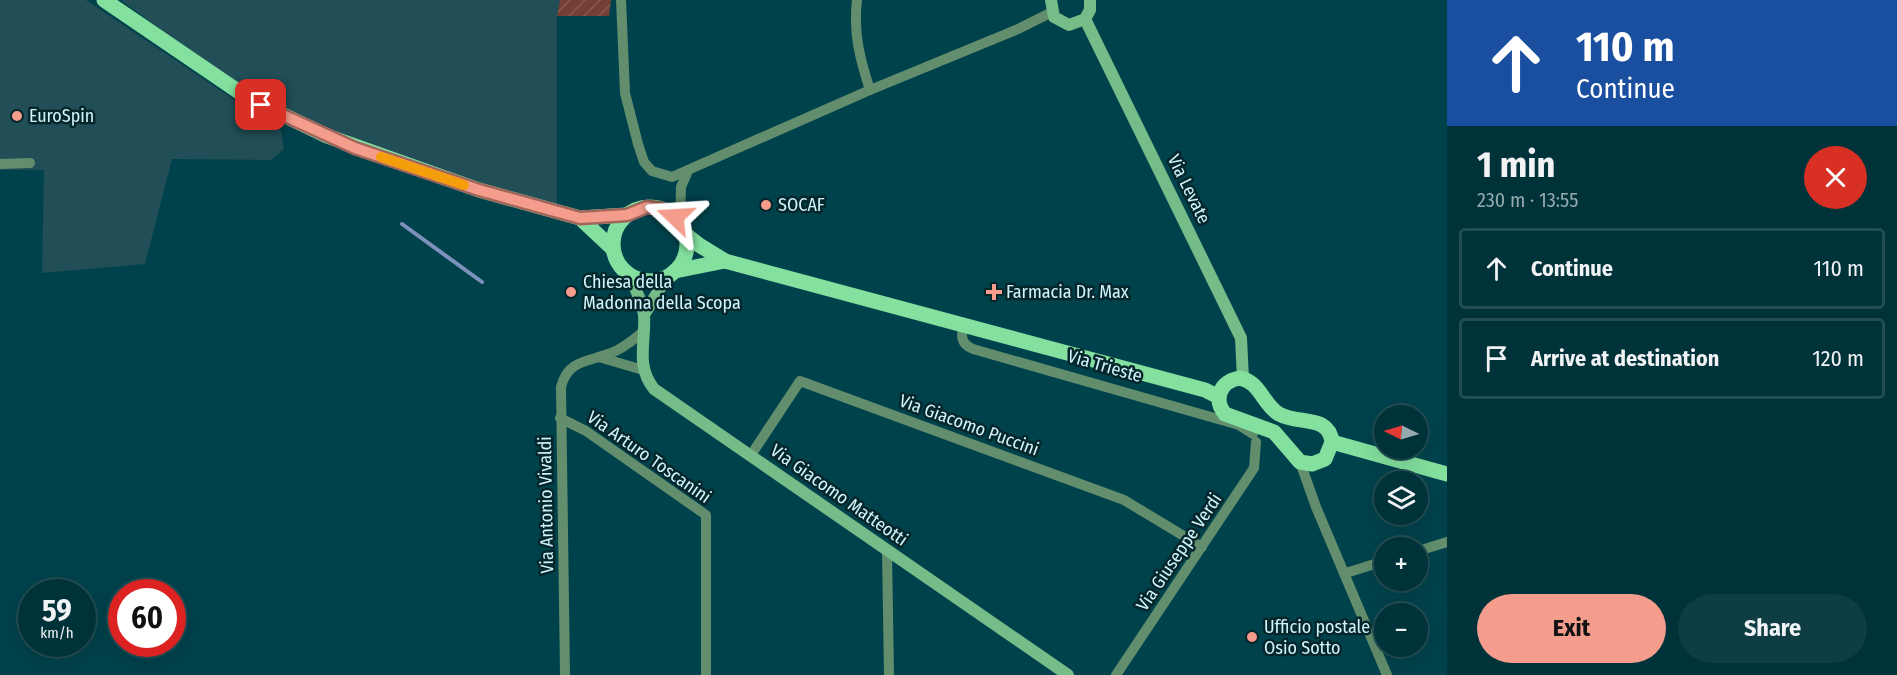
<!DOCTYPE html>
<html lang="en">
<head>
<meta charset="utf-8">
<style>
	:root { --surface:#003239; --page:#0e3e44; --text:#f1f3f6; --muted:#95aaae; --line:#224d53; --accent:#f49d8c }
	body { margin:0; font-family:"Fira Sans Condensed",sans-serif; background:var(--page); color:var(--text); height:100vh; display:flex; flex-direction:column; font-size:22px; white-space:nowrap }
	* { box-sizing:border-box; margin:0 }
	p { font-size:20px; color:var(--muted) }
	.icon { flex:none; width:33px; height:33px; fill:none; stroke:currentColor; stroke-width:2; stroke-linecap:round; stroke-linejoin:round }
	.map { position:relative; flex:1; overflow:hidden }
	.drawer { display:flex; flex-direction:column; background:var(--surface); width:450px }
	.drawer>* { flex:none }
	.hud { background:#1a4fa0; color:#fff; overflow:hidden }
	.needle { width:39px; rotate:275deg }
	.buttons { position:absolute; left:1374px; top:405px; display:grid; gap:12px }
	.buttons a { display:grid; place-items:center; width:54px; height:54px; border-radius:50%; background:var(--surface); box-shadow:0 6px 24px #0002,0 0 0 2px var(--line); font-size:30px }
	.speed { position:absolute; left:18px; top:579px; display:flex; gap:12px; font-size:30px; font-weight:700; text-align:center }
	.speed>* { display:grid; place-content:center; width:78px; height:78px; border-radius:50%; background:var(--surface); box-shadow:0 6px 24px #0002,0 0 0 2px var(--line); line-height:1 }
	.speed small { font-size:15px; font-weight:400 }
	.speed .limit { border:9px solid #d22; background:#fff; color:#111 }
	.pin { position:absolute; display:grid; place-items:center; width:51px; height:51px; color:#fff; margin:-26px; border-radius:12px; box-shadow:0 3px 9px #0006 }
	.me { position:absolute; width:66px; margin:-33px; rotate:290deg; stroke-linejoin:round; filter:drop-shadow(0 0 4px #0008) }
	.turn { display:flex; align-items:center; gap:21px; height:126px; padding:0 30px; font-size:27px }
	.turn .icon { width:78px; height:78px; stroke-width:2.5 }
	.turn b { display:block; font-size:42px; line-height:51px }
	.round { display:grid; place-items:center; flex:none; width:63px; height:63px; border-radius:32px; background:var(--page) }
	.summary { display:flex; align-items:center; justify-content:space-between; height:102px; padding:0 30px }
	h1 { font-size:36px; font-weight:700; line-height:45px }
	.action { display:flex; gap:12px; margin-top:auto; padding:12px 30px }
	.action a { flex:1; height:69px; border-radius:36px; background:var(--accent); color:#111; font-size:24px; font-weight:700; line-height:69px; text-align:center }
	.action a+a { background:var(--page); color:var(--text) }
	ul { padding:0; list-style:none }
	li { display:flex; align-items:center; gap:18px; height:81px; margin:0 12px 9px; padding:0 18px; border:3px solid var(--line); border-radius:6px }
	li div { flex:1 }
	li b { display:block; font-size:22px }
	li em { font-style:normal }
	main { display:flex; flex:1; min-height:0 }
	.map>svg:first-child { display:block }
	.built { fill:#214e57 }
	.garden { fill:url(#garden-furrows) }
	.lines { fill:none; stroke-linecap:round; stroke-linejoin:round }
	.stream { stroke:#7c91bc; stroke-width:4 }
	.street { stroke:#628e6d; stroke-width:10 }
	.secondary { stroke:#75bc89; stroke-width:12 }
	.primary { stroke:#83e09e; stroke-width:15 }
	.route-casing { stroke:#9f665b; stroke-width:15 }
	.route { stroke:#f49d8c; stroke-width:10 }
	.slow { stroke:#f59e0b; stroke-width:10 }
	.poi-dot { fill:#f49d8c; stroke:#05262b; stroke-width:2 }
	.labels { text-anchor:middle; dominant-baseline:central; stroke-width:5; stroke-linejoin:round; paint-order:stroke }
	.poi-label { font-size:18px; fill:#d1f4fc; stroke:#05262b; text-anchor:start }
	.street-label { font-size:18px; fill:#d1f4fc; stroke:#05262b }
</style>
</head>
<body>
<main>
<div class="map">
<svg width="1447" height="675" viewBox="0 0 1447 675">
	<defs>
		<pattern id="garden-furrows" width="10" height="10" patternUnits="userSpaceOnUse" patternTransform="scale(1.5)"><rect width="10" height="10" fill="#743f35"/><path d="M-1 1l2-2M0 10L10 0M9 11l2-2" fill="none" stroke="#875b53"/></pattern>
	</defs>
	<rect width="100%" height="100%" fill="#00424c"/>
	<g class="built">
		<polygon points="0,0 86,0 281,131 284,149 271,160 172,159 145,264 42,273 44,170 0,170"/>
		<polygon points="121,0 560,0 557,16 557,208 351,141 264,100 219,73"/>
	</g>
	<polygon class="garden" points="560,0 611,0 609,16 557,16"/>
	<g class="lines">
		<polyline class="stream" points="402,224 482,282"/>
		<g class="street">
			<polyline points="621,0 625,93 638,144 644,162 652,171 672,177 870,90 1018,29 1052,12"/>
			<path d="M857 0C853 33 860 59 870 90"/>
			<polyline points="0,164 30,163"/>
			<polyline points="680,222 681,187 687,173"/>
			<path d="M963 325C961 337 961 344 973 349L1239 425 1253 434"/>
			<polyline points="599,357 643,370"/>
			<polyline points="560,418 586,431 706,515 706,675"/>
			<polyline points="751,455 800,381 1124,500 1202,547"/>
			<polyline points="1300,462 1316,507 1387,675"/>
			<polyline points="887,551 889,675"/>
			<polyline points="1418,551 1447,542"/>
			<polyline points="1346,573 1384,561"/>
			<path d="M565 675 561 387C568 359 589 362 611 353 623 349 633 340 643 332"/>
			<polyline points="1116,675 1254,468 1256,442"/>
		</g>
		<g class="secondary">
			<polyline points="1051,0 1054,17 1069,25 1085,19 1090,10 1090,0"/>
			<polyline points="1085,19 1241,338 1243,379"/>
			<path d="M629 275C635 287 642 302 644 315 646 342 635 365 654 389L1068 675"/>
			<polyline points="644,315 666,278"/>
		</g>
		<g class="primary">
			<polyline points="104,0 248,98 327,136 479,190 580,218 627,215"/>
			<circle cx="650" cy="244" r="37"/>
			<polyline points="580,218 613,249"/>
			<polyline points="685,234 699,245 725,261 1205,390 1219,397"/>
			<polyline points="675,271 725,261"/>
			<path d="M1239 378C1260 381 1263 405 1279 414 1298 425 1329 414 1332 442L1325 459 1312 464 1300 462 1274 432 1225 414C1213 399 1220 382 1239 378Z"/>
			<polyline points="1332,442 1447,474"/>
		</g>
	</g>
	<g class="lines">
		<g class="route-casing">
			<polyline id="route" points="261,105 355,148 479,190 580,218 627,215 647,207 662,209 675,217"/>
		</g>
		<use href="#route" class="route"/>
		<polyline class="slow" points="381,157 464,185"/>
	</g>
	<g class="poi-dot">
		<circle cx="17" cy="116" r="6"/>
		<circle cx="766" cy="205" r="6"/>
		<circle cx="571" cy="292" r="6"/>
		<path d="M991 283h6v6h6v6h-6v6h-6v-6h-6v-6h6z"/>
		<circle cx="1252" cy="637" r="6"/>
	</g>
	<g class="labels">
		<g class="poi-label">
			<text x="29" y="116">EuroSpin</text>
			<text x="778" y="205">SOCAF</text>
			<text x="583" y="282">Chiesa della<tspan x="583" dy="21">Madonna della Scopa</tspan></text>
			<text x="1006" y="292">Farmacia Dr. Max</text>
			<text x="1264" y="627">Ufficio postale<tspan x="1264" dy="21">Osio Sotto</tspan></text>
		</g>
		<g class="street-label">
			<text transform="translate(1189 189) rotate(64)">Via Levate</text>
			<text transform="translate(1105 366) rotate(16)">Via Trieste</text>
			<text transform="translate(969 425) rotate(20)">Via Giacomo Puccini</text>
			<text transform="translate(649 457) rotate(35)">Via Arturo Toscanini</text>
			<text transform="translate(839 495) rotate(35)">Via Giacomo Matteotti</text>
			<text transform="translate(546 505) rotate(-91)">Via Antonio Vivaldi</text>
			<text transform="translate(1179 552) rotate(-56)">Via Giuseppe Verdi</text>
		</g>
	</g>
</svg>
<div class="buttons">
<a><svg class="needle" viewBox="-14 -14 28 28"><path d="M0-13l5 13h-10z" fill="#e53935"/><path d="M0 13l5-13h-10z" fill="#95aaae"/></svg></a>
<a><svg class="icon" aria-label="layers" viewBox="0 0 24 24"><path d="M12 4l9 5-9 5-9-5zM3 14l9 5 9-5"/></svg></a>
<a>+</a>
<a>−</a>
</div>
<div class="speed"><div>59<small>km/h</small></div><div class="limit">60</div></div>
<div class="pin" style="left:261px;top:105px;background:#d93025"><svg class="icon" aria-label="arrive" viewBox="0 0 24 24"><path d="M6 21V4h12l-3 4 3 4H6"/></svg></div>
<svg class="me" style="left:675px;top:217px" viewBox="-20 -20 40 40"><path d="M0-17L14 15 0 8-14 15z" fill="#f49d8c" stroke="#fff" stroke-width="4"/></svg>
</div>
<section class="drawer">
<div class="hud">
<div class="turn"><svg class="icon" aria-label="ahead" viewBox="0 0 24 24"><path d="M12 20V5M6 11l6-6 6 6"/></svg><div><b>110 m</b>Continue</div></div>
</div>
<div class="summary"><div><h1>1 min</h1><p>230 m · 13:55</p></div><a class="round" style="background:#d93025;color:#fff"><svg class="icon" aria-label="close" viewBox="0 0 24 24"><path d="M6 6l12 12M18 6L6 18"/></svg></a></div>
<ul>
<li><svg class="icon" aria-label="ahead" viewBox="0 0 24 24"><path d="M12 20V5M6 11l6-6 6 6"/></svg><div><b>Continue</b></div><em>110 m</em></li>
<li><svg class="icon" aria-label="arrive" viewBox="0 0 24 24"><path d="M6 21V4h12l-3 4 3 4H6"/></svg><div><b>Arrive at destination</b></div><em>120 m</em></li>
</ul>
<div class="action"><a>Exit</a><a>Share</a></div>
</section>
</main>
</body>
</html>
